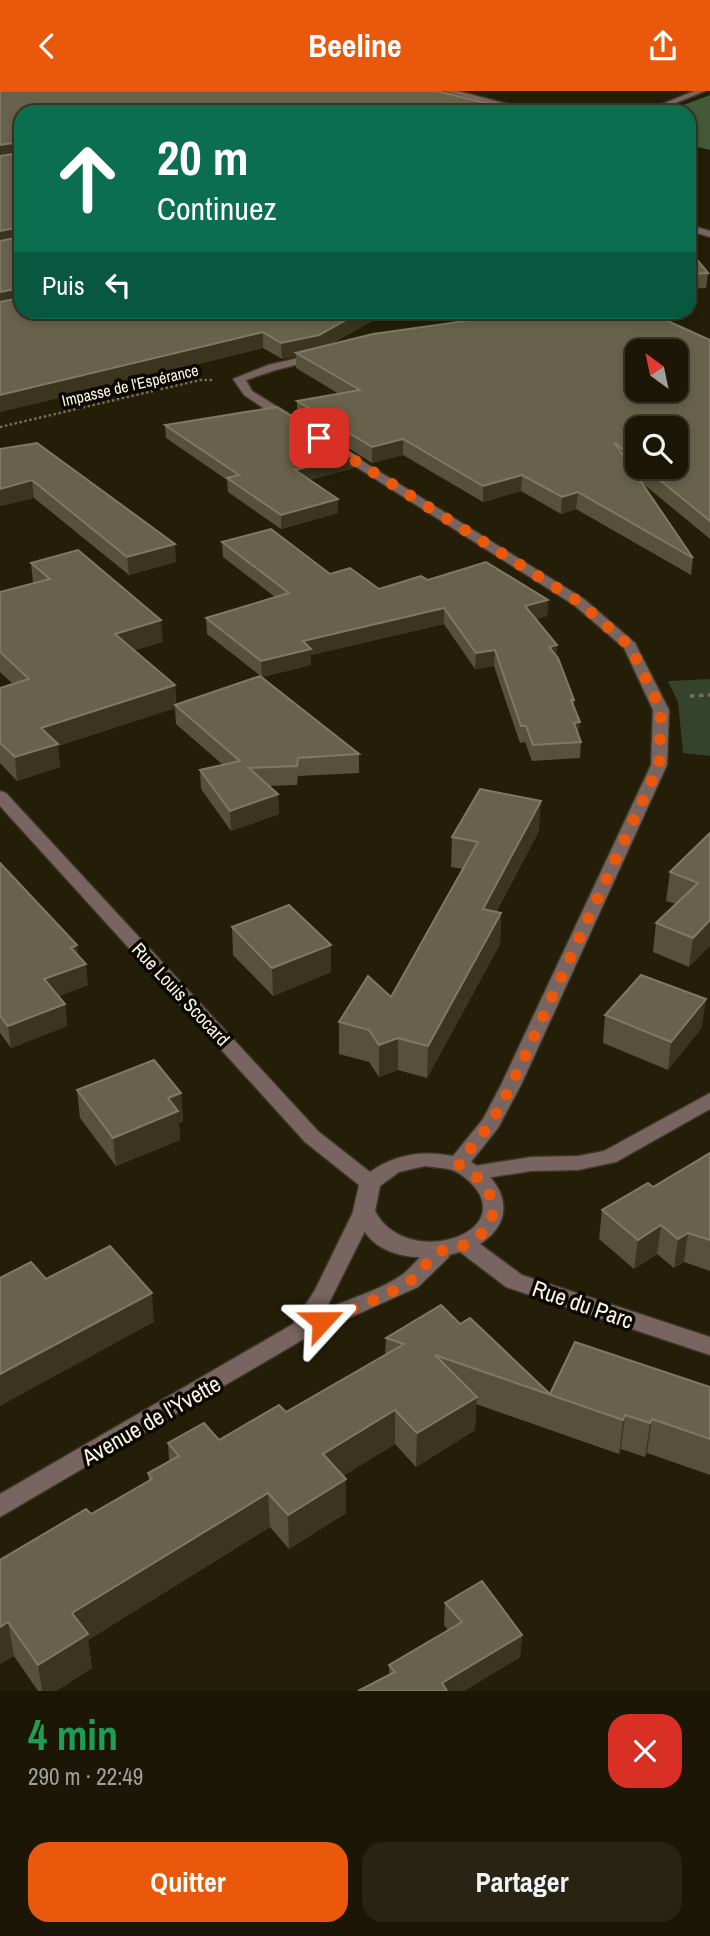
<!DOCTYPE html>
<html lang="fr">
<head>
<meta charset="utf-8">
<style>
	:root { --surface:#1b1605; --page:#282313; --text:#f1f3f6; --muted:#a09f9a; --line:#393527; --accent:#ea580c }
	body { margin:0; font-family:"Archivo Narrow",sans-serif; background:var(--page); color:var(--text); height:100vh; display:flex; flex-direction:column; font-size:26px; white-space:nowrap }
	* { box-sizing:border-box; margin:0 }
	p { font-size:23px; color:var(--muted) }
	.icon { flex:none; width:38px; height:38px; fill:none; stroke:currentColor; stroke-width:2; stroke-linecap:round; stroke-linejoin:round }
	.map { position:relative; height:1600px; overflow:hidden }
	.side { display:flex; flex-direction:column; background:var(--surface); flex:1 }
	.side>* { flex:none }
	.top-card { position:absolute; left:14px; top:14px; width:682px; height:214px; border-radius:21px; box-shadow:0 4px 10px #0003,0 0 0 2px var(--line); background:#0b6e4f; color:#fff; overflow:hidden }
	.needle { width:46px; rotate:327deg }
	.controls { position:absolute; left:625px; top:248px; display:grid; gap:14px }
	.controls a { display:grid; place-items:center; width:63px; height:63px; border-radius:14px; background:var(--surface); box-shadow:0 4px 10px #0003,0 0 0 2px var(--line); font-size:35px }
	.pin { position:absolute; display:grid; place-items:center; width:60px; height:60px; color:#fff; margin:-30px; border-radius:14px; box-shadow:0 4px 10px #0006 }
	.me { position:absolute; width:77px; margin:-38px; rotate:66deg; stroke-linejoin:round; filter:drop-shadow(0 0 5px #0008) }
	.turn { display:flex; align-items:center; gap:24px; height:147px; padding:0 28px; font-size:32px }
	.turn .icon { width:91px; height:91px; stroke-width:2.5 }
	.turn b { display:block; font-size:49px; line-height:60px }
	.then { display:flex; align-items:center; height:66px; padding:0 28px; background:#0003; gap:14px; font-size:26px }
	.round { display:grid; place-items:center; flex:none; width:74px; height:74px; border-radius:21px; background:var(--page) }
	.head { display:flex; align-items:center; justify-content:space-between; height:119px; padding:0 28px }
	h1 { font-size:42px; font-weight:700; line-height:52px; color:#1e9e55 }
	.button { display:flex; gap:14px; margin-top:auto; padding:14px 28px }
	.button a { flex:1; height:80px; border-radius:21px; background:var(--accent); color:#fff; font-size:28px; font-weight:700; line-height:80px; text-align:center }
	.button a+a { background:var(--page); color:var(--text) }
	header { display:flex; justify-content:space-between; align-items:center; height:91px; padding:0 28px; background:var(--accent); color:#fff; font-size:32px; font-weight:700 }
	.map>svg:first-child { display:block }
	.green { fill:#35432d }
	.forest { fill:#445937 }
	.lines { fill:none; stroke-linecap:round; stroke-linejoin:round }
	.service-casing { stroke:#3d3722; stroke-width:3 }
	.minor-casing { stroke:#3d3722; stroke-width:3 }
	.tertiary-casing { stroke:#3d3722; stroke-width:3 }
	.path-far1 { stroke:#746e5b; stroke-width:2.5; stroke-dasharray:2.5 2.5; stroke-linecap:butt }
	.path { stroke:#746e5b; stroke-width:3.5; stroke-dasharray:4.5 4.5; stroke-linecap:butt }
	.service { fill:#786461; fill-rule:evenodd }
	.minor { fill:#786461; fill-rule:evenodd }
	.tertiary { fill:#786461; fill-rule:evenodd }
	.wall { fill:#57503a; fill-rule:evenodd }
	.shaded-wall { fill:#3b341e }
	.building { fill:#68624c; stroke:#7f7964; stroke-width:2; fill-rule:evenodd }
	.route { stroke:#ea580c; stroke-width:12; stroke-dasharray:0 21.6 }
	.labels { text-anchor:middle; dominant-baseline:central; stroke-width:7; stroke-linejoin:round; paint-order:stroke }
	.far-street-label { font-size:16px; fill:#f8f4e6; stroke:#0b0802 }
	.street-label { font-size:19px; fill:#f8f4e6; stroke:#0b0802 }
	.near-street-label { font-size:23px; fill:#f8f4e6; stroke:#0b0802 }
</style>
</head>
<body>
<header><svg class="icon" aria-label="back" viewBox="0 0 24 24"><path d="M15 5l-7 7 7 7"/></svg>Beeline<svg class="icon" aria-label="share" viewBox="0 0 24 24"><path d="M12 15V3M7 8l5-5 5 5M5 13v7h14v-7"/></svg></header>
<div class="map">
<svg width="710" height="1600" viewBox="0 0 710 1600">
	<rect width="100%" height="100%" fill="#241d07"/>
	<polygon class="green" points="710,588 710,665 683,662 678,611 668,590"/>
	<polygon class="forest" points="710,4 710,59 690,54 690,21 665,21"/>
	<g class="lines">
		<g class="service-casing">
			<polygon id="service" points="444,0 458,0 538,21 524,21"/>
		</g>
		<g class="minor-casing">
			<g id="minor">
				<polygon points="710,1002 710,1018 616,1071 578,1079 531,1080 474,1089 467,1087 464,1082 467,1077 474,1075 531,1066 578,1065 604,1060"/>
				<path d="M364 1112 372 1115 375 1120 326 1218C349 1208 383 1198 403 1183 417 1173 428 1149 448 1155L451 1161 448 1167 418 1196 309 1245 0 1426V1403L293 1233 315 1199 356 1115Z"/>
			</g>
		</g>
		<g class="tertiary-casing">
			<g id="tertiary">
				<polygon points="694,0 705,0 654,21 643,21"/>
				<polygon points="690,134 710,140 710,146 690,140"/>
				<polygon points="496,220 516,220 452,237 447,234"/>
				<polygon points="319,262 323,263 323,267 276,279 246,289 252,300 294,326 294,332 286,332 244,304 233,288 268,274"/>
				<path d="M335 353 584 508 635 552 669 619 667 674 521 994 498 1037 471 1071C506 1091 518 1129 480 1153L522 1184 710 1246V1264L506 1196 460 1161C432 1170 388 1170 367 1144 361 1137 357 1128 353 1120L359 1094 305 1051 0 715V700L6 702 319 1041 370 1081C395 1063 423 1059 453 1065L483 1028 501 994 651 674 653 619 624 557 574 514 331 360 329 357ZM425 1075C434 1077 443 1076 452 1079 461 1082 471 1091 477 1099 509 1147 404 1176 375 1120L380 1095 399 1081Z"/>
			</g>
		</g>
		<polyline class="path-far1" points="0,336 200,289 214,289"/>
		<polyline class="path" points="690,605 710,604"/>
		<use href="#service" class="service"/>
		<use href="#minor" class="minor"/>
		<use href="#tertiary" class="tertiary"/>
	</g>
	<g class="wall">
		<path d="M0 0 21 21V220H390L329 254 710 249V448L641 391 693 467 691 484 576 418 561 423 521 400 483 411 403 364 372 372 297 325V310L339 303 296 277V265L282 268 263 257 0 321ZM637 338 676 376H637Z"/>
		<polygon points="690,160 708,182 706,197 690,198"/>
		<polygon points="165,334 354,377 309,389 338,408 338,422 281,438 228,401 227,389 166,347"/>
		<polygon points="0,358 176,471 129,484 34,407 0,415"/>
		<polygon points="222,451 379,498 428,489 548,509 547,525 536,528 557,554 556,564 574,609 574,616 579,644 581,651 580,667 532,670 525,651 520,652 494,575 475,578 444,533 311,564 311,574 262,586 207,543 206,527 275,506 223,466"/>
		<polygon points="31,472 163,551 134,559 175,594 176,614 359,663 359,682 298,685 297,694 269,695 278,703 279,723 231,740 201,698 200,679 223,674 176,633 175,617 58,655 60,676 17,690 0,672 0,597 13,593 0,581 0,501 33,492"/>
		<polygon points="539,740 496,821 501,822 500,853 427,987 398,979 379,986 369,971 339,963 339,931 391,906 463,778 451,776 452,746"/>
		<polygon points="710,742 689,876 653,861 656,832 676,813 666,810 670,781"/>
		<polygon points="0,772 78,865 88,894 58,905 65,913 67,935 11,957 0,942"/>
		<polygon points="232,836 331,854 331,881 273,905 233,864"/>
		<polygon points="605,924 702,936 668,979 603,952"/>
		<polygon points="77,999 181,1002 183,1030 179,1032 180,1049 116,1075 80,1027"/>
		<polygon points="710,1062 710,1180 684,1171 674,1177 657,1163 634,1178 599,1148 602,1119 653,1096"/>
		<polygon points="460,1233 550,1303 710,1296 710,1384 647,1362 645,1366 621,1358 619,1363 476,1313 475,1339 416,1376 395,1353 343,1385 346,1422 289,1458 270,1436 88,1549 92,1577 56,1600 38,1600 14,1565 0,1573 0,1469 91,1423 149,1390 148,1382 169,1370 168,1352 219,1349 286,1321 385,1264 386,1247"/>
		<polygon points="445,1512 522,1544 520,1566 464,1600 358,1600 389,1583 389,1574 448,1539 444,1534"/>
	</g>
	<g class="shaded-wall">
		<polygon points="486,12 486,21 459,21"/>
		<polygon points="21,51 21,64 0,67 0,54"/>
		<polygon points="21,136 21,150 0,154 0,140"/>
		<polygon points="21,197 21,212 0,216 0,201"/>
		<polygon points="362,220 390,220 319,259 296,262 296,265 282,268 281,252"/>
		<polygon points="263,241 263,257 0,321 0,304"/>
		<polygon points="403,348 403,364 372,372 372,356"/>
		<polygon points="354,364 354,377 295,393 295,379"/>
		<polygon points="522,384 521,400 483,411 483,395"/>
		<polygon points="32,389 34,407 0,415 0,398"/>
		<polygon points="578,401 576,418 561,423 562,406"/>
		<polygon points="338,408 338,422 281,438 281,424"/>
		<polygon points="175,453 176,471 129,484 127,466"/>
		<polygon points="548,509 547,525 524,531 525,515"/>
		<polygon points="444,517 444,533 311,564 311,574 262,586 261,570 303,550"/>
		<polygon points="161,529 163,551 116,565 115,543"/>
		<polygon points="557,554 555,571 549,556"/>
		<polygon points="495,559 494,575 475,578 476,562"/>
		<polygon points="175,594 176,616 175,614 175,617 58,655 60,676 17,690 15,666 41,637"/>
		<polygon points="580,631 578,648 574,632"/>
		<polygon points="278,703 279,723 231,740 230,720"/>
		<polygon points="541,710 539,740 481,848 483,818"/>
		<polygon points="501,822 500,853 427,987 428,955"/>
		<polygon points="710,829 710,855 689,876 693,847"/>
		<polygon points="77,854 79,875 86,873 88,894 47,910 44,888 71,857"/>
		<polygon points="331,854 331,881 273,905 272,877"/>
		<polygon points="706,908 702,936 668,979 671,951"/>
		<polygon points="65,913 67,935 11,957 8,935"/>
		<polygon points="398,947 398,979 379,986 379,954"/>
		<polygon points="181,1002 183,1030 179,1032 180,1049 116,1075 113,1047 168,1007"/>
		<polygon points="661,1134 657,1163 634,1178 638,1149"/>
		<polygon points="688,1142 684,1171 674,1177 678,1148"/>
		<polygon points="152,1202 154,1231 0,1315 0,1283"/>
		<polygon points="477,1306 475,1339 416,1376 417,1342"/>
		<polygon points="395,1319 395,1353 324,1397 323,1363"/>
		<polygon points="625,1324 621,1358 619,1363 623,1329"/>
		<polygon points="652,1328 647,1362 645,1366 650,1332"/>
		<polygon points="346,1388 346,1422 289,1458 288,1424"/>
		<polygon points="268,1402 270,1436 88,1549 92,1577 56,1600 42,1600 38,1574 72,1522"/>
		<polygon points="8,1531 14,1565 0,1573 0,1536"/>
		<polygon points="522,1544 520,1566 464,1600 442,1600 442,1592"/>
	</g>
	<g class="building">
		<polygon points="0,0 437,0 486,12 459,21 21,21 21,51 0,54"/>
		<polygon points="21,55 21,136 0,140 0,65 20,62"/>
		<polygon points="21,138 21,197 0,201 0,150 20,146"/>
		<polygon points="690,160 708,182 690,183"/>
		<polygon points="21,198 21,220 362,220 319,244 281,252 263,241 0,304 0,211 20,207"/>
		<path d="M537 220H646L710 249V430L644 376H676V338H637V370L614 351 693 467 578 401 562 406 522 384 483 395 403 348 372 356 297 310 360 299 296 262 373 243ZM637 261H676V299H637Z"/>
		<polygon points="277,316 354,364 295,379 338,408 281,424 227,387 239,384 165,334"/>
		<polygon points="37,352 175,453 127,466 32,389 0,398 0,358"/>
		<polygon points="271,438 330,483 350,477 379,498 421,485 428,489 486,471 548,509 525,515 557,554 549,556 558,567 574,609 571,609 580,631 574,632 581,651 533,654 526,635 521,635 495,559 476,562 444,517 303,550 311,558 261,570 206,527 289,502 222,451"/>
		<polygon points="78,459 161,529 115,543 175,594 41,637 58,653 15,666 0,652 0,597 29,588 0,561 0,501 50,488 31,472"/>
		<polygon points="260,585 359,663 298,667 297,675 249,677 278,703 230,720 200,679 240,670 175,614"/>
		<polygon points="480,698 541,710 483,818 501,822 428,955 398,947 379,954 369,939 339,931 368,885 391,906 478,751 452,746"/>
		<polygon points="710,742 710,829 693,847 656,832 698,792 670,781"/>
		<polygon points="0,772 77,854 71,857 86,873 44,888 65,913 8,935 0,925"/>
		<polygon points="289,814 331,854 272,877 232,836"/>
		<polygon points="641,884 706,908 671,951 605,924"/>
		<polygon points="154,969 181,1002 168,1007 178,1020 113,1047 77,999"/>
		<polygon points="710,1062 710,1149 688,1142 678,1148 661,1134 638,1149 602,1119 648,1092 653,1096"/>
		<polygon points="110,1155 152,1202 0,1283 0,1187 31,1171 46,1188"/>
		<polygon points="441,1214 460,1233 470,1227 550,1303 575,1251 710,1296 710,1348 652,1328 650,1332 625,1324 623,1329 435,1264 477,1306 417,1342 395,1319 323,1363 346,1388 288,1424 268,1402 72,1522 88,1543 38,1574 8,1531 0,1536 0,1469 86,1418 91,1423 152,1388 148,1382 179,1365 168,1352 204,1332 219,1349 279,1314 286,1321 404,1253 386,1247"/>
		<polygon points="482,1490 522,1544 442,1592 447,1600 358,1600 395,1581 389,1574 462,1531 445,1512"/>
	</g>
	<g class="lines">
		<path class="route" d="M319 347 579 511 630 555 661 619 659 674 511 995 491 1032 458 1073C494 1092 510 1130 467 1153 459 1157 449 1156 441 1160 429 1166 421 1182 410 1190 391 1204 345 1220 322 1230"/>
	</g>
	<g class="labels">
		<g class="far-street-label">
			<text transform="translate(130 294) rotate(-13)">Impasse de l'Espérance</text>
		</g>
		<g class="street-label">
			<text transform="translate(181 903) rotate(47)">Rue Louis Scocard</text>
		</g>
		<g class="near-street-label">
			<text transform="translate(583 1213) rotate(19)">Rue du Parc</text>
			<text transform="translate(151 1329) rotate(-30)">Avenue de l'Yvette</text>
		</g>
	</g>
</svg>
<div class="controls">
<a><svg class="needle" viewBox="-14 -14 28 28"><path d="M0-13l5 13h-10z" fill="#e53935"/><path d="M0 13l5-13h-10z" fill="#a09f9a"/></svg></a>
<a><svg class="icon" aria-label="search" viewBox="0 0 24 24"><circle cx="10" cy="10" r="6"/><path d="M15 15l6 6"/></svg></a>
</div>
<div class="pin" style="left:319px;top:347px;background:#d93025"><svg class="icon" aria-label="arrive" viewBox="0 0 24 24"><path d="M6 21V4h12l-3 4 3 4H6"/></svg></div>
<svg class="me" style="left:322px;top:1230px" viewBox="-20 -20 40 40"><path d="M0-17L14 15 0 8-14 15z" fill="#ea580c" stroke="#fff" stroke-width="4"/></svg>
<div class="top-card">
<div class="turn"><svg class="icon" aria-label="ahead" viewBox="0 0 24 24"><path d="M12 20V5M6 11l6-6 6 6"/></svg><div><b>20 m</b>Continuez</div></div>
<div class="then">Puis<svg class="icon" aria-label="left" viewBox="0 0 24 24"><path d="M17 20v-9H6M10 6l-5 5 5 5"/></svg></div>
</div>
</div>
<section class="side">
<div class="head"><div><h1>4 min</h1><p>290 m · 22:49</p></div><a class="round" style="background:#d93025;color:#fff"><svg class="icon" aria-label="close" viewBox="0 0 24 24"><path d="M6 6l12 12M18 6L6 18"/></svg></a></div>
<div class="button"><a>Quitter</a><a>Partager</a></div>
</section>
</body>
</html>
